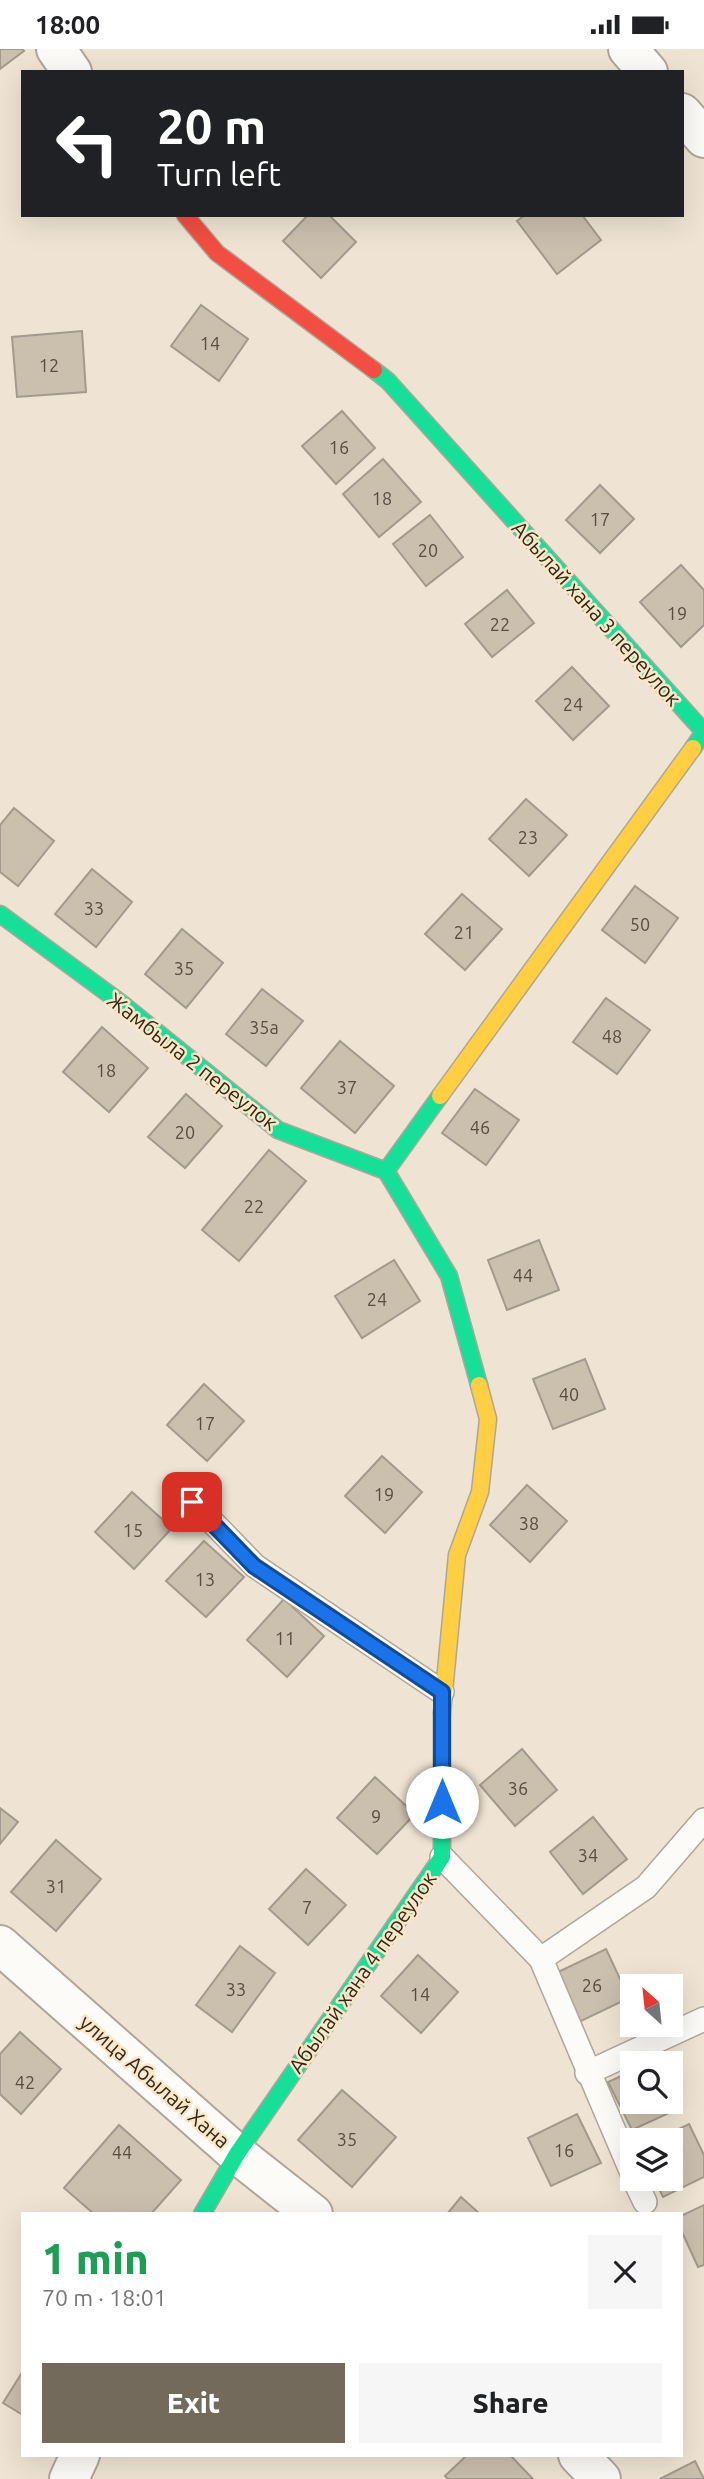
<!DOCTYPE html>
<html lang="en">
<head>
<meta charset="utf-8">
<style>
	:root { --surface:#fff; --page:#f6f6f6; --text:#202124; --muted:#757577; --accent:#736a5c }
	body { margin:0; font-family:Ubuntu,sans-serif; background:var(--page); color:var(--text); height:100vh; display:flex; flex-direction:column; font-size:26px; white-space:nowrap }
	* { box-sizing:border-box; margin:0 }
	p { font-size:23px; color:var(--muted) }
	.icon { flex:none; width:38px; height:38px; fill:none; stroke:currentColor; stroke-width:2; stroke-linecap:round; stroke-linejoin:round }
	.map { position:relative; flex:1; overflow:hidden }
	.panel { position:absolute; left:21px; top:2163px; width:662px; height:245px; display:flex; flex-direction:column; background:var(--surface); border-radius:0px; box-shadow:0 7px 28px #0002 }
	.panel>* { flex:none }
	.hud { position:absolute; left:21px; top:21px; width:663px; height:147px; border-radius:0px; box-shadow:0 7px 28px #0002; background:#202124; color:#fff; overflow:hidden }
	.needle { width:46px; rotate:333deg }
	.tools { position:absolute; left:620px; top:1925px; display:grid; gap:14px }
	.tools a { display:grid; place-items:center; width:63px; height:63px; border-radius:0px; background:var(--surface); box-shadow:0 7px 28px #0002; font-size:35px }
	.pin { position:absolute; display:grid; place-items:center; width:60px; height:60px; color:#fff; margin:-30px; border-radius:14px; box-shadow:0 4px 10px #0006 }
	.me { position:absolute; width:77px; margin:-38px; rotate:0deg; stroke-linejoin:round; filter:drop-shadow(0 0 5px #0008) }
	.turn { display:flex; align-items:center; gap:24px; height:147px; padding:0 21px; font-size:32px }
	.turn .icon { width:91px; height:91px; stroke-width:2.5 }
	.turn b { display:block; font-size:49px; line-height:60px }
	.round { display:grid; place-items:center; flex:none; width:74px; height:74px; border-radius:0px; background:var(--page) }
	.summary { display:flex; align-items:center; justify-content:space-between; height:119px; padding:0 21px }
	h1 { font-size:42px; font-weight:800; line-height:52px; color:#1e9e55 }
	.button { display:flex; gap:14px; margin-top:auto; padding:14px 21px }
	.button a { flex:1; height:80px; border-radius:0px; background:var(--accent); color:#fff; font-size:28px; font-weight:800; line-height:80px; text-align:center }
	.button a+a { background:var(--page); color:var(--text) }
	.status { display:flex; justify-content:space-between; align-items:center; height:49px; padding:0 35px; background:var(--surface); direction:ltr }
	.status svg { height:19px; fill:currentColor }
	.map>svg:first-child { display:block }
	.building { fill:#cbbfae; stroke:#a29a8d; stroke-width:2 }
	.lines { fill:none; stroke-linecap:round; stroke-linejoin:round }
	.lane-casing { stroke:#afa699; stroke-width:26 }
	.street-casing { stroke:#afa699; stroke-width:42 }
	.fast-casing { stroke:#afa699; stroke-width:19 }
	.slow-casing { stroke:#afa699; stroke-width:19 }
	.jam-casing { stroke:#afa699; stroke-width:19 }
	.lane { stroke:#fdfbf8; stroke-width:23 }
	.street { stroke:#fdfbf8; stroke-width:38 }
	.fast { stroke:#16e098; stroke-width:16 }
	.slow { stroke:#ffcf43; stroke-width:16 }
	.jam { stroke:#f24e42; stroke-width:16 }
	.route-casing { stroke:#114b97; stroke-width:18 }
	.route { stroke:#1a73e8; stroke-width:12 }
	.labels { text-anchor:middle; dominant-baseline:central; stroke-width:5; stroke-linejoin:round; paint-order:stroke }
	.number-label { font-size:18px; fill:#574e40 }
	.street-label { font-size:21px; fill:#30281c; stroke:#fbe7c7 }
</style>
</head>
<body>
<div class="status"><b>18:00</b><svg viewBox="0 0 49 12"><path d="M0 12V9h3v3zM5 12V6h3v6zM10 12V3h3v9zM15 12V0h3v12zM26 1h20v11H26zM47 4h2v5h-2z"/></svg></div>
<div class="map">
<svg width="704" height="2430" viewBox="0 0 704 2430">
	<rect width="100%" height="100%" fill="#efe4d3"/>
	<g class="building">
		<polygon points="0,0 22,0 24,2 0,20"/>
		<polygon points="308,166 329,166 356,193 321,229 283,192"/>
		<polygon points="525,166 582,166 601,191 557,225 517,172"/>
		<polygon points="201,256 248,290 219,332 171,297"/>
		<polygon points="82,282 86,343 17,348 12,288"/>
		<polygon points="342,362 375,399 336,435 302,397"/>
		<polygon points="383,410 421,453 379,488 343,445"/>
		<polygon points="600,436 634,470 600,504 566,471"/>
		<polygon points="430,466 463,508 426,537 393,495"/>
		<polygon points="681,516 704,541 704,576 681,598 640,553"/>
		<polygon points="507,541 534,574 492,608 465,575"/>
		<polygon points="572,618 609,657 573,691 536,652"/>
		<polygon points="526,750 567,786 529,827 489,790"/>
		<polygon points="14,759 54,792 18,837 0,823 0,776"/>
		<polygon points="92,820 132,853 96,898 55,865"/>
		<polygon points="635,837 678,869 645,914 602,881"/>
		<polygon points="462,845 502,880 465,921 425,885"/>
		<polygon points="182,880 223,914 186,959 145,925"/>
		<polygon points="262,940 303,972 266,1017 226,985"/>
		<polygon points="606,949 650,981 617,1025 573,993"/>
		<polygon points="102,978 148,1019 109,1063 63,1023"/>
		<polygon points="340,992 394,1037 355,1084 301,1039"/>
		<polygon points="475,1040 519,1071 486,1116 442,1084"/>
		<polygon points="186,1045 222,1077 185,1119 148,1088"/>
		<polygon points="269,1101 306,1132 239,1212 202,1181"/>
		<polygon points="539,1191 559,1241 507,1261 488,1211"/>
		<polygon points="394,1211 420,1252 362,1289 335,1247"/>
		<polygon points="585,1310 605,1360 553,1380 533,1330"/>
		<polygon points="204,1335 244,1372 207,1412 167,1376"/>
		<polygon points="382,1407 422,1443 385,1484 345,1447"/>
		<polygon points="527,1436 567,1472 530,1513 490,1476"/>
		<polygon points="132,1443 172,1479 134,1520 95,1483"/>
		<polygon points="204,1492 244,1528 206,1568 166,1532"/>
		<polygon points="284,1550 324,1587 287,1628 247,1591"/>
		<polygon points="522,1700 557,1741 515,1777 480,1736"/>
		<polygon points="375,1728 415,1765 377,1805 337,1769"/>
		<polygon points="0,1759 18,1773 0,1795"/>
		<polygon points="593,1768 627,1810 583,1845 550,1803"/>
		<polygon points="56,1791 101,1830 56,1882 11,1843"/>
		<polygon points="306,1820 346,1856 308,1896 269,1860"/>
		<polygon points="240,1897 275,1924 232,1983 196,1956"/>
		<polygon points="606,1900 629,1949 579,1973 556,1924"/>
		<polygon points="418,1906 458,1943 421,1984 381,1947"/>
		<polygon points="20,1983 61,2020 21,2065 0,2045 0,2005"/>
		<polygon points="632,2022 632,2053 670,2053 670,2034 682,2058 632,2081 608,2033"/>
		<polygon points="342,2041 396,2088 352,2138 298,2091"/>
		<polygon points="577,2065 601,2114 551,2137 528,2089"/>
		<polygon points="689,2075 704,2106 704,2128 663,2148 654,2130 670,2130 670,2091 656,2091"/>
		<polygon points="119,2076 181,2131 151,2165 94,2165 64,2139"/>
		<polygon points="461,2148 480,2165 447,2165"/>
		<polygon points="704,2156 704,2216 698,2218 681,2181 681,2167"/>
		<polygon points="23,2322 23,2366 3,2354"/>
		<polygon points="467,2406 510,2406 533,2430 448,2430 445,2427"/>
		<polygon points="695,2412 704,2430 660,2430"/>
	</g>
	<g class="lines">
		<g class="lane-casing">
			<g id="lane">
				<polyline points="193,1453 255,1517 442,1643"/>
				<polyline points="442,1808 541,1910 632,2124"/>
				<polyline points="541,1910 646,1838 704,1771"/>
				<polyline points="587,2024 704,1970"/>
				<polyline points="634,2130 645,2153"/>
			</g>
		</g>
		<g class="street-casing">
			<g id="street">
				<polyline points="56,0 72,23"/>
				<polyline points="628,0 648,23"/>
				<polyline points="682,64 704,89"/>
				<polyline points="0,1896 237,2105 313,2165"/>
				<polyline points="578,2406 601,2430"/>
				<polyline points="69,2430 80,2406"/>
			</g>
		</g>
		<g class="fast-casing">
			<g id="fast">
				<polyline points="374,321 388,332 704,683 693,699"/>
				<polyline points="0,865 121,954 278,1081 386,1122 449,1227 479,1336"/>
				<polyline points="386,1122 440,1047"/>
				<polyline points="202,2165 237,2105 442,1808 442,1664"/>
			</g>
		</g>
		<g class="slow-casing">
			<g id="slow">
				<polyline points="440,1047 693,699"/>
				<polyline points="442,1664 457,1506 480,1443 488,1370 479,1336"/>
			</g>
		</g>
		<g class="jam-casing">
			<polyline id="jam" points="185,166 217,204 374,321"/>
		</g>
		<use href="#lane" class="lane"/>
		<use href="#street" class="street"/>
		<use href="#fast" class="fast"/>
		<use href="#slow" class="slow"/>
		<use href="#jam" class="jam"/>
	</g>
	<g class="lines">
		<g class="route-casing">
			<polyline id="route" points="192,1453 254,1517 442,1643 442,1753"/>
		</g>
		<use href="#route" class="route"/>
	</g>
	<g class="labels">
		<g class="number-label">
			<text x="210" y="294">14</text>
			<text x="49" y="316">12</text>
			<text x="339" y="398">16</text>
			<text x="382" y="449">18</text>
			<text x="600" y="470">17</text>
			<text x="428" y="501">20</text>
			<text x="677" y="564">19</text>
			<text x="500" y="575">22</text>
			<text x="573" y="655">24</text>
			<text x="528" y="788">23</text>
			<text x="94" y="859">33</text>
			<text x="640" y="875">50</text>
			<text x="464" y="883">21</text>
			<text x="184" y="919">35</text>
			<text x="264" y="978">35a</text>
			<text x="612" y="987">48</text>
			<text x="106" y="1021">18</text>
			<text x="347" y="1038">37</text>
			<text x="480" y="1078">46</text>
			<text x="185" y="1083">20</text>
			<text x="254" y="1157">22</text>
			<text x="523" y="1226">44</text>
			<text x="377" y="1250">24</text>
			<text x="569" y="1345">40</text>
			<text x="205" y="1374">17</text>
			<text x="384" y="1445">19</text>
			<text x="529" y="1474">38</text>
			<text x="133" y="1481">15</text>
			<text x="205" y="1530">13</text>
			<text x="285" y="1589">11</text>
			<text x="518" y="1739">36</text>
			<text x="376" y="1767">9</text>
			<text x="588" y="1806">34</text>
			<text x="56" y="1837">31</text>
			<text x="307" y="1858">7</text>
			<text x="592" y="1936">26</text>
			<text x="236" y="1940">33</text>
			<text x="420" y="1945">14</text>
			<text x="25" y="2033">42</text>
			<text x="347" y="2090">35</text>
			<text x="564" y="2101">16</text>
			<text x="122" y="2103">44</text>
		</g>
		<g class="street-label">
			<text transform="translate(597 564) rotate(48)">Абылай хана 3 переулок</text>
			<text transform="translate(193 1012) rotate(38)">Жамбыла 2 переулок</text>
			<text transform="translate(362 1923) rotate(-55)">Абылай хана 4 переулок</text>
			<text transform="translate(155 2032) rotate(41)">улица Абылай Хана</text>
		</g>
	</g>
</svg>
<div class="tools">
<a><svg class="needle" viewBox="-14 -14 28 28"><path d="M0-13l5 13h-10z" fill="#e53935"/><path d="M0 13l5-13h-10z" fill="#757577"/></svg></a>
<a><svg class="icon" aria-label="search" viewBox="0 0 24 24"><circle cx="10" cy="10" r="6"/><path d="M15 15l6 6"/></svg></a>
<a><svg class="icon" aria-label="layers" viewBox="0 0 24 24"><path d="M12 4l9 5-9 5-9-5zM3 14l9 5 9-5"/></svg></a>
</div>
<div class="pin" style="left:192px;top:1453px;background:#d93025"><svg class="icon" aria-label="arrive" viewBox="0 0 24 24"><path d="M6 21V4h12l-3 4 3 4H6"/></svg></div>
<svg class="me" style="left:442px;top:1753px" viewBox="-20 -20 40 40"><circle r="19" fill="#fff"/><path d="M0-13L10 11 0 6-10 11z" fill="#1a73e8"/></svg>
<div class="hud">
<div class="turn"><svg class="icon" aria-label="left" viewBox="0 0 24 24"><path d="M17 20v-9H6M10 6l-5 5 5 5"/></svg><div><b>20 m</b>Turn left</div></div>
</div>
<section class="panel">
<div class="summary"><div><h1>1 min</h1><p>70 m · 18:01</p></div><a class="round"><svg class="icon" aria-label="close" viewBox="0 0 24 24"><path d="M6 6l12 12M18 6L6 18"/></svg></a></div>
<div class="button"><a>Exit</a><a>Share</a></div>
</section>
</div>
</body>
</html>
